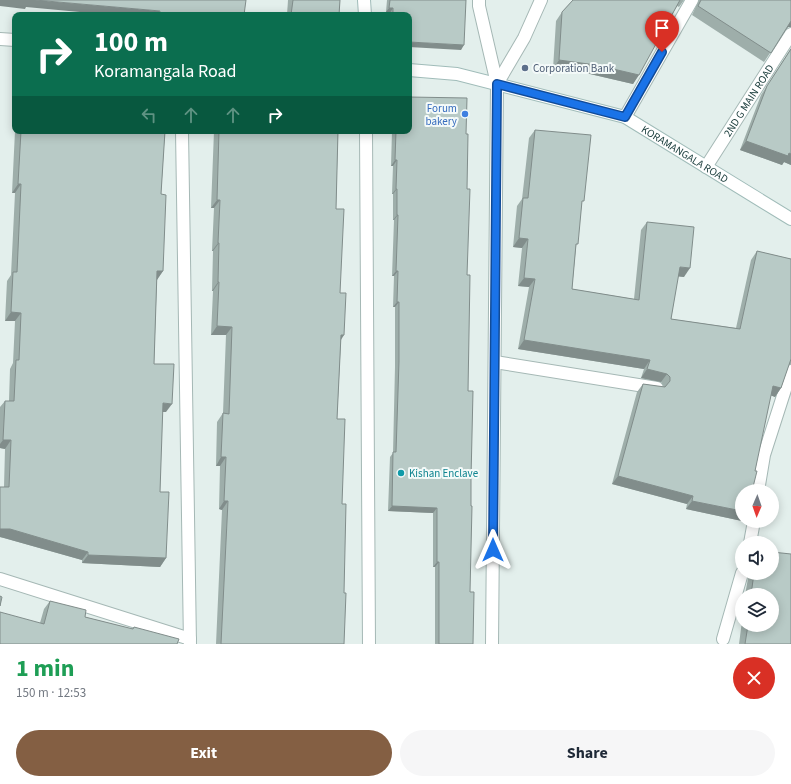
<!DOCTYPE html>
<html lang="en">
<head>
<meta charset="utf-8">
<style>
	:root { --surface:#fff; --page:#f6f6f7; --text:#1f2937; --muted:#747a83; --accent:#845f43 }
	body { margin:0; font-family:"Source Sans 3",sans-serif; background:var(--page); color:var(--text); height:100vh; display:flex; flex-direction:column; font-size:15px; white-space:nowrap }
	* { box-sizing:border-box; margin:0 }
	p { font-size:13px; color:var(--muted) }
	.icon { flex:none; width:22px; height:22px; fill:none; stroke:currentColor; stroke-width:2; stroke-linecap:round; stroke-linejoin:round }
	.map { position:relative; height:644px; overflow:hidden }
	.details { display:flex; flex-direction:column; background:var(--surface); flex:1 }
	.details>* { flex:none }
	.banner { position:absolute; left:12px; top:12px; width:400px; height:122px; border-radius:8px; box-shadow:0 2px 10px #0003; background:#0b6e4f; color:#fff; overflow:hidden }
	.needle { width:26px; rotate:182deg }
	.controls { position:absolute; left:735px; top:484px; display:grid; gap:8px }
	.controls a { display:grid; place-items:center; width:44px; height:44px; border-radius:50%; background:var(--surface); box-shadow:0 2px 10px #0003; font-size:20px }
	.pin { position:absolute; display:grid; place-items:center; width:34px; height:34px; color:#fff; margin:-41px -17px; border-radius:50% 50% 50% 0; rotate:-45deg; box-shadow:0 0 4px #0007 }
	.pin .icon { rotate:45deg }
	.me { position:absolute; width:44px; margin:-22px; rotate:0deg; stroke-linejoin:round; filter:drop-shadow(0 0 3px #0008) }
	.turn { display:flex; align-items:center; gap:14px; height:84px; padding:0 16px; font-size:18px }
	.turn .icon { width:52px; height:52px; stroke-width:2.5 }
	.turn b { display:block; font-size:28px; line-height:34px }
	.lanes { display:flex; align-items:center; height:38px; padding:0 16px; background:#0003; justify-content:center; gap:20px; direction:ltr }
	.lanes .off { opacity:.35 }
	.round { display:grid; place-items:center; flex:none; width:42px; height:42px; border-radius:21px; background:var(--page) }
	.headline { display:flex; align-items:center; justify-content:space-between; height:68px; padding:0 16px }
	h1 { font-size:24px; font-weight:700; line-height:30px; color:#1e9e55 }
	.action { display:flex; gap:8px; margin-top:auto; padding:8px 16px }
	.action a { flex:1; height:46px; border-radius:24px; background:var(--accent); color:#fff; font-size:16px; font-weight:700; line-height:46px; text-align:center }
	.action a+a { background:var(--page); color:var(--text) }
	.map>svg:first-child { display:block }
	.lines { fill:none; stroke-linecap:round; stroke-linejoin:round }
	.street-casing { stroke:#a5b8b5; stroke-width:14 }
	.secondary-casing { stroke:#a0bcb9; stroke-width:14 }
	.street { stroke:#fff; stroke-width:12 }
	.secondary { stroke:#fff; stroke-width:12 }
	.wall { fill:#9eaeaa }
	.shaded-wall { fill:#818d8b }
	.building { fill:#b8cac6; stroke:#818d8b }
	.route-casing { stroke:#114b97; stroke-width:10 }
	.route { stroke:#1a73e8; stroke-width:7 }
	.service-dot { fill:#5c6f8a; stroke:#f4faf9; stroke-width:1.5 }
	.shop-dot { fill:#3f7fe0; stroke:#f4faf9; stroke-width:1.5 }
	.culture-dot { fill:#0f9aa8; stroke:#f4faf9; stroke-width:1.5 }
	.labels { text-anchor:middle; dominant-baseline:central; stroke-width:4; stroke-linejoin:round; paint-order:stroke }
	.service-label { font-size:11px; fill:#4e5e75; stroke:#f4faf9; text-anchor:start }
	.street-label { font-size:11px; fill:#204241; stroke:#f4faf9 }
	.shop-label { font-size:11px; fill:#366cbe; stroke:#f4faf9; text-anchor:end }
	.culture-label { font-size:11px; fill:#0d838f; stroke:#f4faf9; text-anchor:start }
</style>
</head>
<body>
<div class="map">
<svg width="791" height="644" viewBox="0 0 791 644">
	<rect width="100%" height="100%" fill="#e3efec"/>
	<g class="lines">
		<g class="street-casing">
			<g id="street">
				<polyline points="479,0 479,6 497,84 492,644"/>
				<polyline points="0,39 15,40"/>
				<polyline points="497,84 524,38 541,0"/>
				<polyline points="625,117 692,0"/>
				<polyline points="182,131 190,644"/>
				<polyline points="366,131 369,644"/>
				<path id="s1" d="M706 167 791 34"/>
				<polyline points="495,362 657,388"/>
				<polyline points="758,491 764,455 791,371"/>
				<polyline points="750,543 754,521"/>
				<polyline points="0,579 190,639"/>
				<polyline points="723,639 742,573"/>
			</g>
		</g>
		<g class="secondary-casing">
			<g id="secondary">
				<polyline points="364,0 365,15"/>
				<path id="s2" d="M409 70 457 74 625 117 791 219"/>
			</g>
		</g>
		<use href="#street" class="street"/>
		<use href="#secondary" class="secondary"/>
	</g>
	<g class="wall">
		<polygon points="288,0 340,0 339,15 287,15"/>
		<polygon points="387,0 466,0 461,50 409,15 390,15 390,13 386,12"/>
		<polygon points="573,0 684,0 679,7 677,6 633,84 590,74 553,69 556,21 562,12"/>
		<polygon points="699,0 791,0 791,27 788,27 786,29 764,62 692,15"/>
		<polygon points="791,48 791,165 784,162 782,165 740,150 761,95"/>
		<polygon points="535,130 582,203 576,247 572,289 634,299 641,230 647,222 684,277 678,276 671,319 736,328 751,260 757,251 791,259 791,364 789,365 781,388 775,397 771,395 742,521 686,509 687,504 612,484 637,392 643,384 664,387 661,382 641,378 644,369 518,349 529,287 518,286 522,248 513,247 517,206 522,199 529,138"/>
		<polygon points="15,131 165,131 161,194 163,271 157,279 154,364 166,412 162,412 160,492 166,558 160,567 82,563 82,560 4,538 0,537 0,487 4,487 5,449 0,448 0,407 5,401 9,401 10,369 13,363 15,321 5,321 7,281 11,275 15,193 12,193"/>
		<polygon points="214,131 338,131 336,209 340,293 341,340 337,419 342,504 344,593 344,644 216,644 222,510 219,509 220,466 216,466 217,422 223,413 226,335 211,335 213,291 212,291 213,251 212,251 214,208 211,208"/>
		<polygon points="392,131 409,131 466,134 467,189 467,275 470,592 473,644 435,644 435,567 433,567 433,513 388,511 390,457 393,453 395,367 395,307 393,307 394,276 392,276 394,220 393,220 393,194 392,194 393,166 391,166"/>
		<polygon points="749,573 772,573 791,644 739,644 742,621 742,625 772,625 772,595 745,595"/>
		<polygon points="50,601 85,617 132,629 134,627 177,644 0,644 40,623 44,609"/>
	</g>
	<g class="shaded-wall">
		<polygon points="0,0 35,0 160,11 157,15 112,15 26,7 25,9 0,6"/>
		<polygon points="389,8 393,8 390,13 386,12"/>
		<polygon points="791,21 791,27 788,27 785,30"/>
		<polygon points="409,42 464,45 461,50 409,47"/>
		<polygon points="559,60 596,65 639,75 633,84 590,74 553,69"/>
		<polygon points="746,141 791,154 791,165 784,162 782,165 740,150"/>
		<polygon points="395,160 397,160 393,166 391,166"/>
		<polygon points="18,184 21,184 15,193 12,193"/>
		<polygon points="396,189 397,189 393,194 392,194"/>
		<polygon points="217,200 220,200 214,208 211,208"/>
		<polygon points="397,215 398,215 394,220 393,220"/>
		<polygon points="519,238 528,239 522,248 513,247"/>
		<polygon points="218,243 219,243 213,251 212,251"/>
		<polygon points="680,267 690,268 684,277 674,276"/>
		<polygon points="157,271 163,271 157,280"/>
		<polygon points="396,271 398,271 394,276 392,276"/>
		<polygon points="524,278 535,279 529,287 518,286"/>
		<polygon points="218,282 219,282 213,291 212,291"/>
		<polygon points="397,302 399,302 395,307 393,307"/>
		<polygon points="11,312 21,313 15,321 5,321"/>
		<polygon points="217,326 232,327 226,335 211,335"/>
		<polygon points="341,335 344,335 339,343"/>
		<polygon points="524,340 650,360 644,369 518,349"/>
		<polygon points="647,369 667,374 661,382 641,378"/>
		<polygon points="773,386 781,388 775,397 767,394"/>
		<polygon points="163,403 172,404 166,412 157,412"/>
		<polygon points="3,440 11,440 5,449 0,448 0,444"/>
		<polygon points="221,457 226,457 220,466 216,466"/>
		<polygon points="618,476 693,496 687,504 612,484"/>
		<polygon points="224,501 228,501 222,510 219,509"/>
		<polygon points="692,501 742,511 742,521 686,509"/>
		<polygon points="392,506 437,508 433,513 388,511"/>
		<polygon points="0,529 10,529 88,552 82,560 4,538 0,537"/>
		<polygon points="88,555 166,558 160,567 82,563"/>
		<polygon points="437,562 439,562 435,567 433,567"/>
	</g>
	<g class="building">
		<polygon points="35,0 246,0 244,15 159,15 160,11"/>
		<polygon points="293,0 340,0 339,15 291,15"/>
		<polygon points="390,0 466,0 464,45 409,42 409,15 393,15 393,8 389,8"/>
		<polygon points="573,0 680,0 639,75 596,65 559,60 562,12"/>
		<polygon points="701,0 791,0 791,21 771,53 698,6"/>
		<polygon points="791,49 791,154 789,153 788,156 746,141 767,86"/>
		<polygon points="409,97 467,98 466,134 468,134 467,189 470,189 467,275 470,275 468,391 473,391 471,478 471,506 472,506 470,592 474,592 473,644 439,644 439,562 437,562 437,508 392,506 393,452 396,452 399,361 399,302 397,302 398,271 396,271 398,215 397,215 397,189 396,189 397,160 395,160 396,131 409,131"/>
		<polygon points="535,130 591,135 584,201 582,201 578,244 576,244 572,289 639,300 647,222 694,227 690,268 680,267 671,319 740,329 757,251 791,259 791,359 781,388 773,386 755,471 757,471 752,491 742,491 742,511 692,501 693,496 618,476 643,384 665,387 670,381 670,377 667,374 647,369 650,360 524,340 535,279 524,278 528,239 519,238 523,198 528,198"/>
		<polygon points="21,131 165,131 161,194 166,195 163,271 157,271 154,364 174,364 172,404 163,403 160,492 169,492 166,558 88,555 88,552 10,529 0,529 0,487 9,487 11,440 3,440 5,401 14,401 16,360 19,360 21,313 11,312 13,272 17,272 21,184 18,184"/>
		<polygon points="219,131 338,131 336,209 344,209 340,293 346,293 344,335 341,335 337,419 345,419 342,504 346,504 344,593 346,593 344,644 221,644 228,501 224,501 226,457 221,457 223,413 229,414 232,327 217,326 219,282 218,282 219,243 218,243 220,200 217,200"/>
		<polygon points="772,552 791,554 791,644 745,644 748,625 772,625 772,595 751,595 754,573 772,573"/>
		<polygon points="0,596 2,597 0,606"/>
		<polygon points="50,601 86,610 85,617 133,629 134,627 179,639 177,644 0,644 0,612 44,624"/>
	</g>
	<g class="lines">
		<g class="route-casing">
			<polyline id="route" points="493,550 497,84 625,117 662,52"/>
		</g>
		<use href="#route" class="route"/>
	</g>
	<circle class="service-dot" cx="525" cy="68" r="4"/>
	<circle class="shop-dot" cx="465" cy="114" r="4"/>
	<circle class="culture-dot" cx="401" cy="473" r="4"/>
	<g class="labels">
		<g class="service-label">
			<text x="533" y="68">Corporation Bank</text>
		</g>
		<g class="street-label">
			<text stroke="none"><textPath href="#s1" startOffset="79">2ND G MAIN ROAD</textPath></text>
			<text stroke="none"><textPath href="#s2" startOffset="292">KORAMANGALA ROAD</textPath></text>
		</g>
		<g class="shop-label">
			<text x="457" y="108">Forum<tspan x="457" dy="13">bakery</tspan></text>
		</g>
		<g class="culture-label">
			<text x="409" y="473">Kishan Enclave</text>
		</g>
	</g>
</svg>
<div class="controls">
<a><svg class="needle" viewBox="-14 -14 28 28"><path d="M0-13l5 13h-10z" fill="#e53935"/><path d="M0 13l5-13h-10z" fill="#747a83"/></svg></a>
<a><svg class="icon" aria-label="sound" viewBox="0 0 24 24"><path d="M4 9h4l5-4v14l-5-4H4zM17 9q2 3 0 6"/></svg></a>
<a><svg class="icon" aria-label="layers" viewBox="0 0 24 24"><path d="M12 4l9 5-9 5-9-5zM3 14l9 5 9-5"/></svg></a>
</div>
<div class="pin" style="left:662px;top:52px;background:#d93025"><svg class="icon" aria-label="arrive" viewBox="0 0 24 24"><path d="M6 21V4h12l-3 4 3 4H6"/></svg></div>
<svg class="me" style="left:493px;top:550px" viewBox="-20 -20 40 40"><path d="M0-17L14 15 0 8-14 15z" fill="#1a73e8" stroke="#fff" stroke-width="4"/></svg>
<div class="banner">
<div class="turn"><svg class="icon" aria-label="right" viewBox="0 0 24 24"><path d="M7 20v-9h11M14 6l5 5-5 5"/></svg><div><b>100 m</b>Koramangala Road</div></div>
<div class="lanes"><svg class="icon off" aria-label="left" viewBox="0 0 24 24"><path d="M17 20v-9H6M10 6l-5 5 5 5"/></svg><svg class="icon off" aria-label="ahead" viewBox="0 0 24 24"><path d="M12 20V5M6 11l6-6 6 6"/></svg><svg class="icon off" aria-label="ahead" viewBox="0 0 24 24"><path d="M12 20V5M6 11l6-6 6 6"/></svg><svg class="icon" aria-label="right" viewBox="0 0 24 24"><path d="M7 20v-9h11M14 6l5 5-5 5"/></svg></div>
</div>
</div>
<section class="details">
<div class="headline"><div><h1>1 min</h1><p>150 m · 12:53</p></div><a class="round" style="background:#d93025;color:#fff"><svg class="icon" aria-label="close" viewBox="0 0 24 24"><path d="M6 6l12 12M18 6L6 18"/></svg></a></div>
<div class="action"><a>Exit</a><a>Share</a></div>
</section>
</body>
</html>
